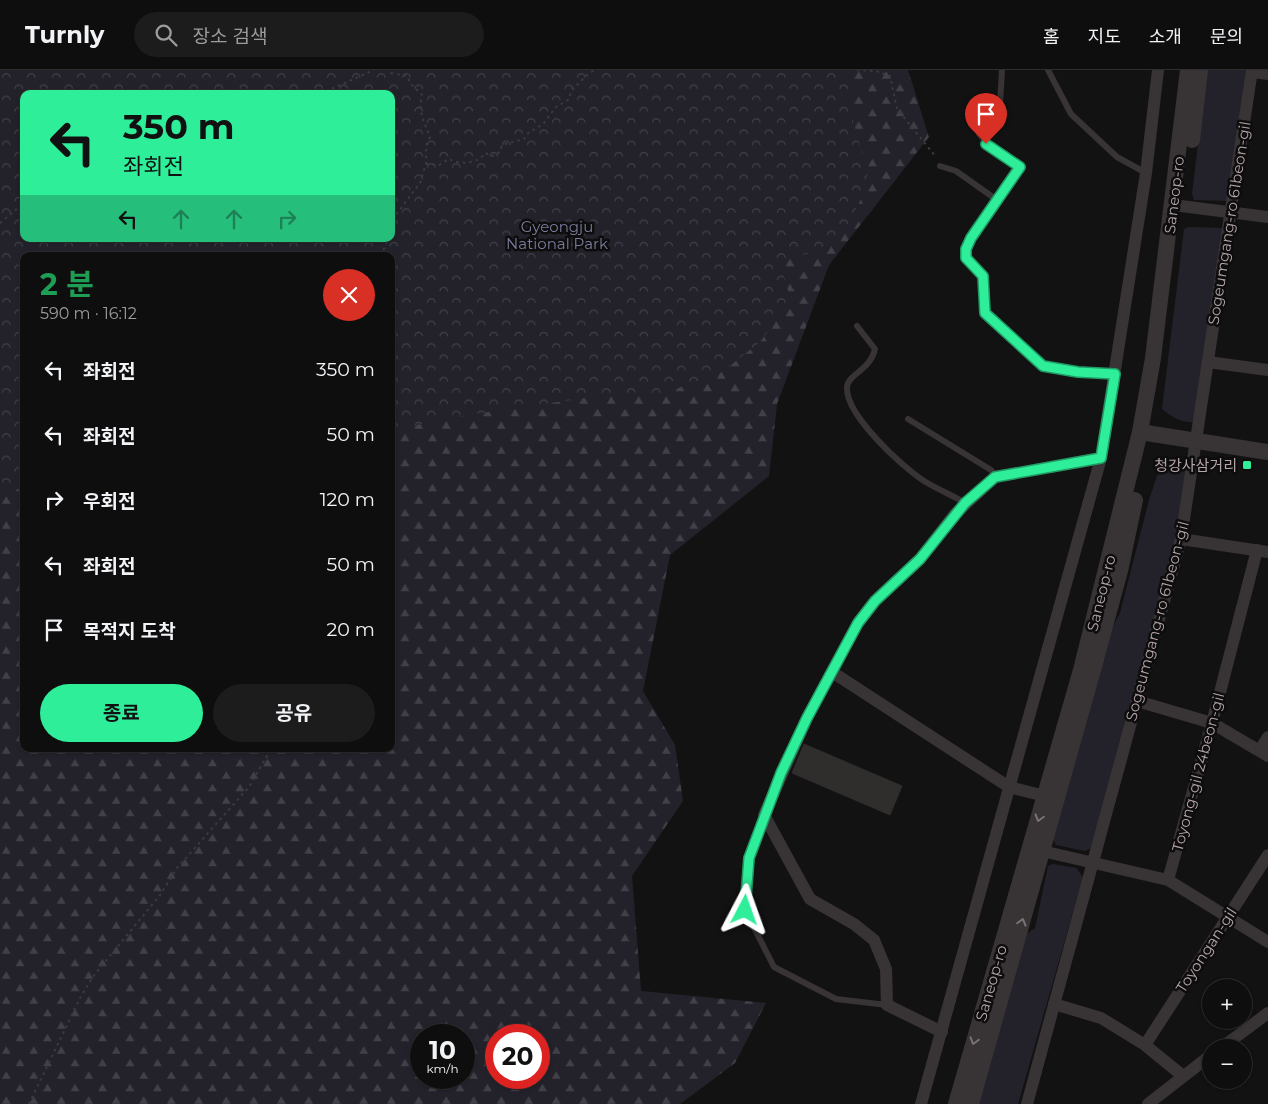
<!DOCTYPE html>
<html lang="ko">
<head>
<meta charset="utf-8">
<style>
	:root { --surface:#0e0e0e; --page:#1c1c1c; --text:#f1f3f6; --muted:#9b9c9e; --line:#2e2e2e; --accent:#2fee9a }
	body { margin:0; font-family:Montserrat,"Noto Sans KR",sans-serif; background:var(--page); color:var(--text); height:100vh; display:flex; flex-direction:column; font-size:19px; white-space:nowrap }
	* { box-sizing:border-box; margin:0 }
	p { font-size:16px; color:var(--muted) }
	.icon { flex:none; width:28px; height:28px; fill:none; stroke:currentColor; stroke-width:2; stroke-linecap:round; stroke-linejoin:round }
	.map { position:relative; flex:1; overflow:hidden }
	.side { position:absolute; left:20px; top:182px; width:375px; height:500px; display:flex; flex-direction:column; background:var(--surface); border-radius:10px; box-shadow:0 1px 4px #0004,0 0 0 1px var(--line) }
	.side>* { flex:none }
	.top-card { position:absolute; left:20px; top:20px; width:375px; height:152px; border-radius:10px; box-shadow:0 1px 4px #0004,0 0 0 1px var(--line); background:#2fee9a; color:#111; overflow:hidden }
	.tools { position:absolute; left:1202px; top:909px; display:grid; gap:10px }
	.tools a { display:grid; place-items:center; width:50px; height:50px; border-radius:50%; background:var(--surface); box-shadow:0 1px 4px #0004,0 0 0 1px var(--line); font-size:25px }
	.speed { position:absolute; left:410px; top:954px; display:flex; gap:10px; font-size:25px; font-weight:700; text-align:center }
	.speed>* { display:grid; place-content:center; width:65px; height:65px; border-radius:50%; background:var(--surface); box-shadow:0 1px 4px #0004,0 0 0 1px var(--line); line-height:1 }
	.speed small { font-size:12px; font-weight:400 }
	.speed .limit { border:8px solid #d22; background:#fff; color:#111 }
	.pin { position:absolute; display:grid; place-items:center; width:42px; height:42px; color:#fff; margin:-51px -21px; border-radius:50% 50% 50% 0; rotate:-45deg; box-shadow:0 0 5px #0007 }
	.pin .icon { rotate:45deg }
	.me { position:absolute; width:55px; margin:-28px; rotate:4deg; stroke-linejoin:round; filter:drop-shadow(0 0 4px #0008) }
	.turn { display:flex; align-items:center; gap:18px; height:105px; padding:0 20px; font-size:22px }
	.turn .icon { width:65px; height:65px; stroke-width:2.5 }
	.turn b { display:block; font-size:35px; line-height:42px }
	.lanes { display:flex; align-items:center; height:48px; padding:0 20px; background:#0003; justify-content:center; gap:25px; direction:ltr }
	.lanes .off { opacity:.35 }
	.round { display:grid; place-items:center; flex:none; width:52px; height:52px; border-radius:26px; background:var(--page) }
	.head { display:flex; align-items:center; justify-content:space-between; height:85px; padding:0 20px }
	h1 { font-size:30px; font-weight:700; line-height:38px; color:#1e9e55 }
	.primary-button { display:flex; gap:10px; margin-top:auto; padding:10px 20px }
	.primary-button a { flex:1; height:58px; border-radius:30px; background:var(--accent); color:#111; font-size:20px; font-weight:700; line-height:58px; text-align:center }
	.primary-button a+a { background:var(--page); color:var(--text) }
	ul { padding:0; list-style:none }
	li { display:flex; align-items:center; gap:15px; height:65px; padding:0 20px }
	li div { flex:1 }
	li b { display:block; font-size:19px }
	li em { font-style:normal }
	header { display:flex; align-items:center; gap:30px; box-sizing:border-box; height:70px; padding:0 25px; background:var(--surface); border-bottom:1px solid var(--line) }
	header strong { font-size:24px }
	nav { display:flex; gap:28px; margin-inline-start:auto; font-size:18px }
	.search { width:350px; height:45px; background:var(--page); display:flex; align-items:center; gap:12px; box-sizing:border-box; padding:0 18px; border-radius:28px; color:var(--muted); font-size:19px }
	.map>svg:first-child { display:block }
	.green { fill:#23222b }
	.forest { fill:url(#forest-firs); fill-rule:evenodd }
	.park { fill:url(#park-crowns); fill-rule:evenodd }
	.building { fill:#302d2d; stroke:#2f2c2c }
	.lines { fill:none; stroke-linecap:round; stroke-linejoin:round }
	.path { stroke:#3f393b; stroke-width:2; stroke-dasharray:2.5 4; stroke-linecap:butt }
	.service { stroke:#383334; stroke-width:6 }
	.minor { stroke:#383334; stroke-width:12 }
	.tertiary { stroke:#383334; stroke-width:16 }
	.oneway { stroke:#7c7175 }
	.route-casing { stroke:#1f9b64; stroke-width:12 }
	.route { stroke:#2fee9a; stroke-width:9 }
	.poi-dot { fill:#2fee9a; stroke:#0e0d0d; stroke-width:2 }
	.labels { text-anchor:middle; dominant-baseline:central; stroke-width:5; stroke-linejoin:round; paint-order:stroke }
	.street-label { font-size:15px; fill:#b4a4aa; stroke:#0e0d0d }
	.park-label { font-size:15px; fill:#7b7c9f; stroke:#0e0d0d }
	.poi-label { font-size:15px; fill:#b4a4aa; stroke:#0e0d0d; text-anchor:end }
</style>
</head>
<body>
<header>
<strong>Turnly</strong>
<div class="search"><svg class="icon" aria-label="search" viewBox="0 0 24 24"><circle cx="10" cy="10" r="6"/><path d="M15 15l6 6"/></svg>장소 검색</div>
<nav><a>홈</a><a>지도</a><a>소개</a><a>문의</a></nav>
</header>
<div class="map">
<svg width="1268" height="1034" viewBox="0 0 1268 1034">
	<defs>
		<pattern id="forest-firs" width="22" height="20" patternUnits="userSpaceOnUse" patternTransform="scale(1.25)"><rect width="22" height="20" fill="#23222b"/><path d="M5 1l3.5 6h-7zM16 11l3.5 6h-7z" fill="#413f47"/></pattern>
		<pattern id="park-crowns" width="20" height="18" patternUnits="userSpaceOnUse" patternTransform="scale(1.25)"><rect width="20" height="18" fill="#23222b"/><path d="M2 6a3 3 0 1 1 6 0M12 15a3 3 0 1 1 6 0" fill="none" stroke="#413f47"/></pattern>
	</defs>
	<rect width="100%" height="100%" fill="#131212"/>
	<g class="green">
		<polygon points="1207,0 1246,0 1227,131 1194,130 1192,124"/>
		<path d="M1189 157 1222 158 1223 163 1196 352C1182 353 1173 348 1162 339L1184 159Z"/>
		<polygon points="1168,395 1188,397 1178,468 1094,777 1085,781 1056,775 1051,764 1104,573 1120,543 1149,430 1157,406"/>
		<polygon points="1053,794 1076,798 1083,807 1018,1034 977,1034 1022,867 1035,858 1048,796"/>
	</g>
	<path class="forest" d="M0 0H908L929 67 829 195 777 334 769 406 670 485 643 621 675 675 683 731 632 806 641 921 766 933 735 993 680 1034H0ZM24 24H391V169H24ZM24 186H391V679H24ZM421 965H464V1008H421ZM496 965H539V1008H496Z"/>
	<path class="park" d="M0 0H851L849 7V37L868 103 860 131 841 167 819 180 786 190 783 203 791 231 760 272 722 302 665 323 606 325 442 349 391 361V186H24V420L0 416ZM24 24H391V169H24Z"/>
	<polygon class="building" points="804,674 902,716 890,745 792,703"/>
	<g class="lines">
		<g class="path">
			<polyline points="857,0 876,1 890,6 897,39 936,87"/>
			<polyline points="320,24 374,0"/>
			<path d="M426 94 439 95 449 89C460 95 478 94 485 83L492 86 500 82 502 75 524 69 527 64 543 54 556 37 568 30 572 20 588 4 595 0"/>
			<polyline points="0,153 24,133"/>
			<path d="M391 156 395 146 420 113 426 94V76L430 67C424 51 418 43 422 25L411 14 407 6 391 3 392 0"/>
			<polyline points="381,186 388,169"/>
			<polyline points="29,1034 81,926 95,904 161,824 177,798 249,717 271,679"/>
		</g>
		<g class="service">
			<polyline points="1002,0 1000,34 979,64 987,74 1020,97 971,168 966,179 967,188 983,205 985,243 1043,296 1078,302 1115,304"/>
			<polyline points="1048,0 1071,44 1117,87 1146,103"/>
			<polyline points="940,96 956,101 997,130"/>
			<path d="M857 256 875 279C870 301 847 304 847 318 846 345 902 397 924 411 937 419 952 425 965 433"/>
			<polyline points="908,349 991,400 995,407"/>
			<polyline points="764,746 749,788 745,840 774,897 836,929 887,935"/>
		</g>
		<g class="minor">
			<polyline points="1252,2 1268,4"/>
			<polyline points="1173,135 1268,147"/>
			<polyline points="1208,292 1268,300"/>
			<polyline points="1181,469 1268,482"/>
			<polyline points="832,602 1009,717 1045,726"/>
			<polyline points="1137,631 1212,653 1268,686"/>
			<polyline points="1260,680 1268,667"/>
			<polyline points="1042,781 1168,810 1268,872"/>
			<polyline points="1168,810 1212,653 1257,480"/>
			<polyline points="1054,934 1101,948 1145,975 1183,1006"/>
			<polyline points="942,962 887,935 886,899 874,870 854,854 810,829 764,745 807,648 858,553 875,531 920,489 955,444 995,407 1101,388"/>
			<polyline points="1145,975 1268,785"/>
			<polyline points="1221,978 1268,943"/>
			<polyline points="921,1034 1101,388 1146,103 1158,0"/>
			<polyline points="1027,1034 1181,469 1252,0"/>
			<polyline points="1148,1034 1211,985"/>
		</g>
		<g class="tertiary">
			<polyline points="1192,70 1200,0"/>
			<polyline points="1140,362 1268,382"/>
			<polyline points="956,1034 1081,600 1140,362 1153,288 1188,0"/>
			<polyline points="971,1034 1093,600 1120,501 1135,430"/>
		</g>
	</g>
	<defs><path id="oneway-chevron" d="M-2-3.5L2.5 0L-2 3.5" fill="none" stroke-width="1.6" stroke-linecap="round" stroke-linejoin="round" transform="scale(1.25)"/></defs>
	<g class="oneway">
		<use href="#oneway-chevron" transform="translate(1039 748) rotate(106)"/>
		<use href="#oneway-chevron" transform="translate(1022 852) rotate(-74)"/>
		<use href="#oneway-chevron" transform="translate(974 971) rotate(106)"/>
	</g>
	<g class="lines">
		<g class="route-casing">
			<polyline id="route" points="745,840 749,788 781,703 807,648 858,553 875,531 920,489 965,433 995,407 1101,388 1115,304 1078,302 1043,296 985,243 983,206 966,188 966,179 971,168 1020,97 986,74"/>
		</g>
		<use href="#route" class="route"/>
	</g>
	<rect class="poi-dot" x="1242" y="390" width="10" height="10" rx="2.5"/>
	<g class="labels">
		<g class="street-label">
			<text transform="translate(1174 125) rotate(-83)">Saneop-ro</text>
			<text transform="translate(1229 153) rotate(-81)">Sogeumgang-ro 61beon-gil</text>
			<text transform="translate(1101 523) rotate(-76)">Saneop-ro</text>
			<text transform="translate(1157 551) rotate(-75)">Sogeumgang-ro 61beon-gil</text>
			<text transform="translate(1198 702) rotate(-75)">Toyong-gil 24beon-gil</text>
			<text transform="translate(1206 880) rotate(-57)">Toyongan-gil</text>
			<text transform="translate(991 913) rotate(-74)">Saneop-ro</text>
		</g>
		<g class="park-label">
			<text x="557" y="156">Gyeongju<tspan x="557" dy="17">National Park</tspan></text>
		</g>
		<g class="poi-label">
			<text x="1237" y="395">청강사삼거리</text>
		</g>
	</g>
</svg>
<div class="tools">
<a>+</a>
<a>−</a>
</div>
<div class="speed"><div>10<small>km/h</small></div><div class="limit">20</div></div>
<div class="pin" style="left:986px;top:74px;background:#d93025"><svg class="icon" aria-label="arrive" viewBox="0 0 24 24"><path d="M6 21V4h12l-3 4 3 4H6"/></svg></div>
<svg class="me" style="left:745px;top:840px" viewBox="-20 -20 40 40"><path d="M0-17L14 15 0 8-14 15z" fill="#2fee9a" stroke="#fff" stroke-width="4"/></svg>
<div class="top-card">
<div class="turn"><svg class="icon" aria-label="left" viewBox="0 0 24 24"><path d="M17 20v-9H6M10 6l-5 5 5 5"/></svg><div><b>350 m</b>좌회전</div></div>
<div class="lanes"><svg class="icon" aria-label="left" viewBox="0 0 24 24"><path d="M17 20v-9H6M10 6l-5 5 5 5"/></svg><svg class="icon off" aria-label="ahead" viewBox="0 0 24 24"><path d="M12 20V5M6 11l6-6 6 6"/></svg><svg class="icon off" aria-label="ahead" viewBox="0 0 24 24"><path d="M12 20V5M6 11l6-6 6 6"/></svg><svg class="icon off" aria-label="right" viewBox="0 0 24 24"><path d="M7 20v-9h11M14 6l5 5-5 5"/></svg></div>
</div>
<section class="side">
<div class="head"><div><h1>2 분</h1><p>590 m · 16:12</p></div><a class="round" style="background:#d93025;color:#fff"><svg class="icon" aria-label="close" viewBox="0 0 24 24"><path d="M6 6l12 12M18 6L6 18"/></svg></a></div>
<ul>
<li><svg class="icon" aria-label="left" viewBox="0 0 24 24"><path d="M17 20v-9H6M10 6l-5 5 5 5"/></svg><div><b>좌회전</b></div><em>350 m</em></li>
<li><svg class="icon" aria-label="left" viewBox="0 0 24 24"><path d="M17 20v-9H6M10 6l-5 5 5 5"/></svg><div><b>좌회전</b></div><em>50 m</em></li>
<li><svg class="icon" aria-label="right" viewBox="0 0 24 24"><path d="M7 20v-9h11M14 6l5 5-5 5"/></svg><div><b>우회전</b></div><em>120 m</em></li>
<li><svg class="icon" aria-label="left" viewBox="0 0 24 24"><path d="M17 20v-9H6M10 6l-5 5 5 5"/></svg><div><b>좌회전</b></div><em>50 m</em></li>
<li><svg class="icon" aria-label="arrive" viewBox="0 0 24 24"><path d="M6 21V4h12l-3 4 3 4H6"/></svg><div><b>목적지 도착</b></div><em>20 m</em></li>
</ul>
<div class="primary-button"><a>종료</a><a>공유</a></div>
</section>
</div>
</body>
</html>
